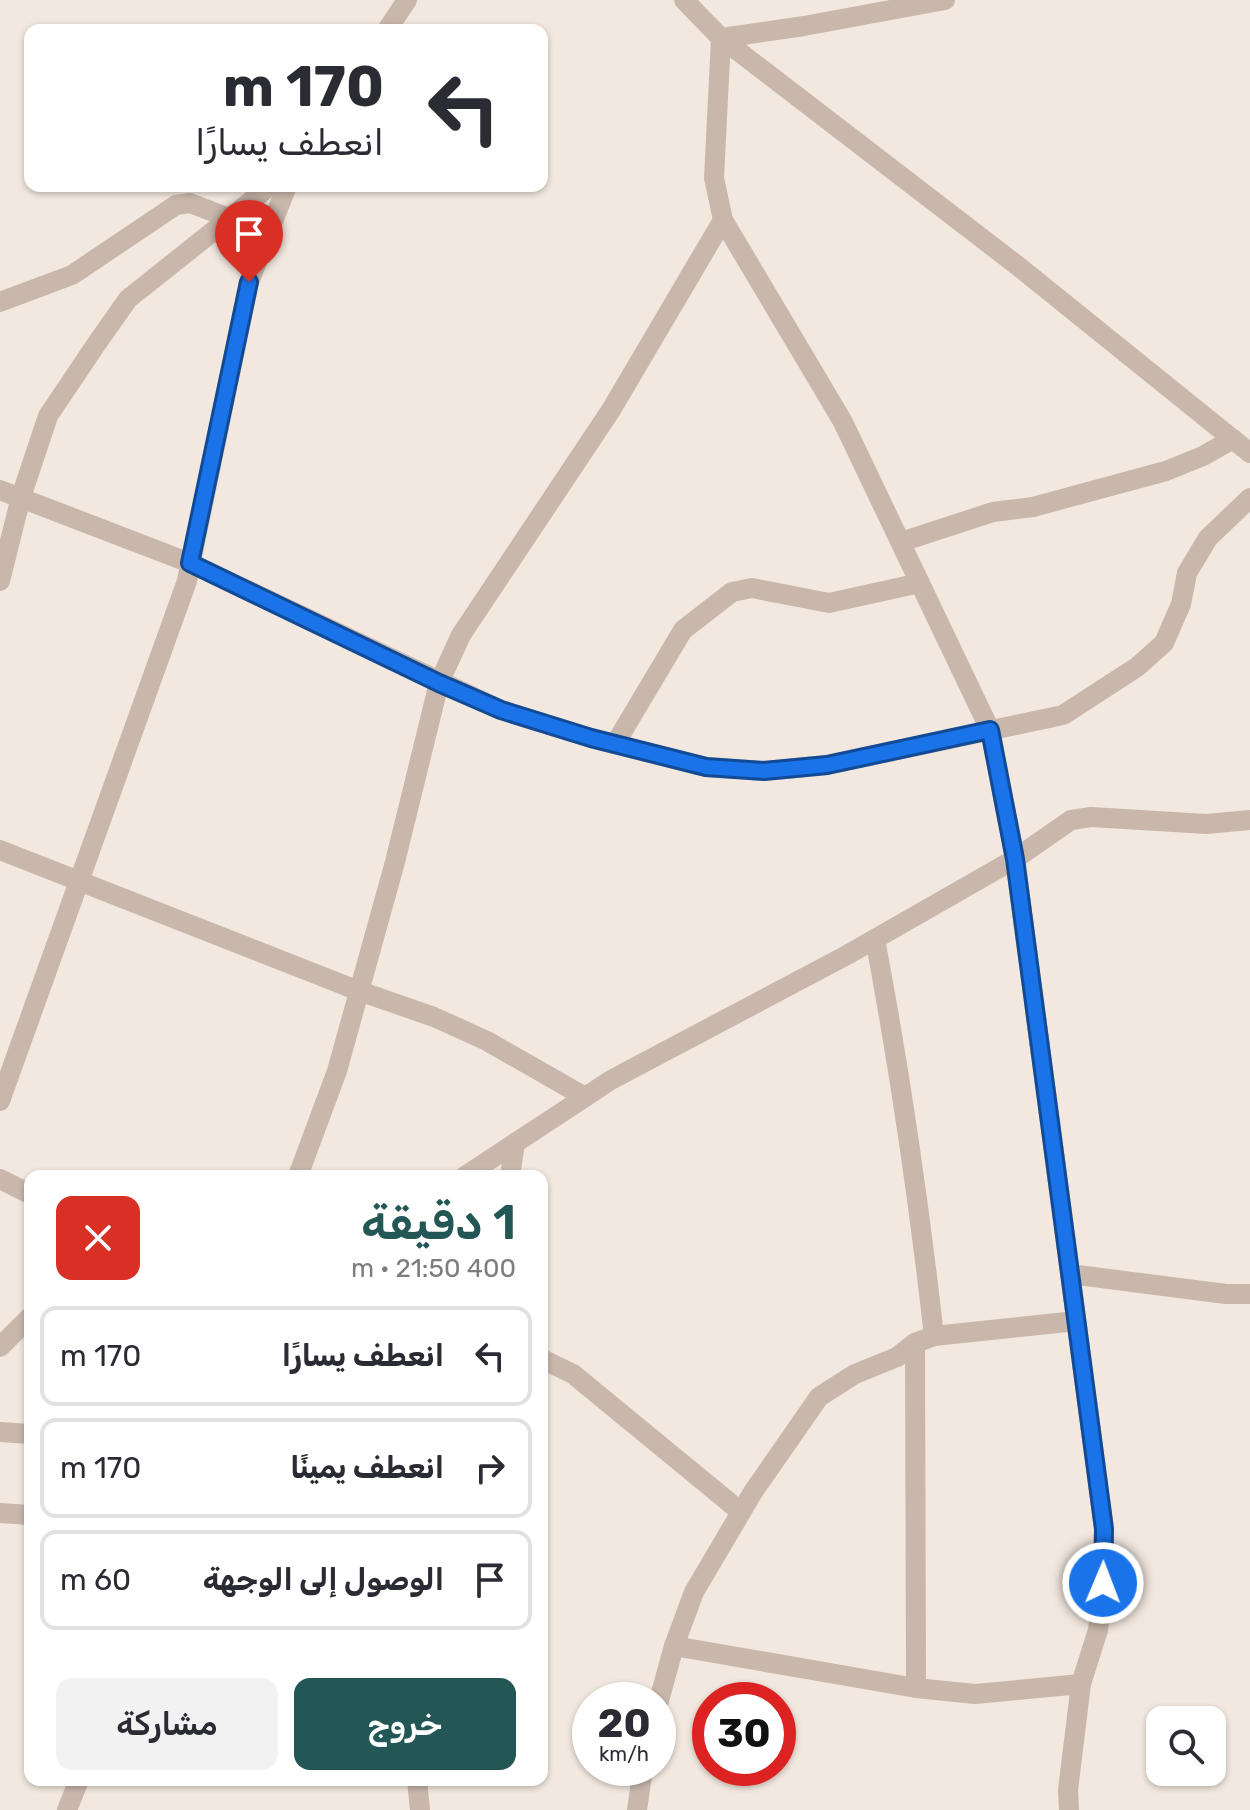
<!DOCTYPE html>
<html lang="ar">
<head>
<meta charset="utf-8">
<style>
	:root { --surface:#fff; --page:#f2f2f3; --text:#2b2b33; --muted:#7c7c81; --line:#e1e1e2; --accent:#225756 }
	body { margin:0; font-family:Rubik,Vazirmatn,sans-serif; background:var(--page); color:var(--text); direction:rtl; height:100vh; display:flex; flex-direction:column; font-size:30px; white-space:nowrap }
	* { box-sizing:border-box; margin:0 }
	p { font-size:26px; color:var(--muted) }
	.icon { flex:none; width:44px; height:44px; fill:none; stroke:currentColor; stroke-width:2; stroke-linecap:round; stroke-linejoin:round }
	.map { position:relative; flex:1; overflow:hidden; direction:ltr }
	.panel { position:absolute; left:24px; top:1170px; width:524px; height:616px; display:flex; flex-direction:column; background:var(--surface); border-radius:16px; box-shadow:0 2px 6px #0004; direction:rtl }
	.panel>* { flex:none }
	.hud { position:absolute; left:24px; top:24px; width:524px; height:168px; border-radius:16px; box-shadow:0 2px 6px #0004; direction:rtl; background:#fff; color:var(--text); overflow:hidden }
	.tools { position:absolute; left:1146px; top:1706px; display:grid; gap:16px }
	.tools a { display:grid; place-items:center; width:80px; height:80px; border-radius:16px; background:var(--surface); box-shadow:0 2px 6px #0004; font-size:40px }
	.speed { position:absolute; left:572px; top:1682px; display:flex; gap:16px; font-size:40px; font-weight:700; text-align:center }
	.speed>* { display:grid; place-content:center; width:104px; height:104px; border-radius:50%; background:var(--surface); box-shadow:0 2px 6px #0004; line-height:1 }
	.speed small { font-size:20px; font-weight:400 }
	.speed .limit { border:12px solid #d22; background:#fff; color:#111 }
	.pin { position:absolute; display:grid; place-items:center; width:68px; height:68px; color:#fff; margin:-82px -34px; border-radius:50% 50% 50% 0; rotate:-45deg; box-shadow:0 0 8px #0007 }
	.pin .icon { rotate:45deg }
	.me { position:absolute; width:88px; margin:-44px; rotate:1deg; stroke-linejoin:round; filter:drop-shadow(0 0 6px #0008) }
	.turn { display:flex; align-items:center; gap:28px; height:168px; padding:0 32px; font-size:36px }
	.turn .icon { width:104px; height:104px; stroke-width:2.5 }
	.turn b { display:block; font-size:56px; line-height:68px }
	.round { display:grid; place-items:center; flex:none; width:84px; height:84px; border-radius:16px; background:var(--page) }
	.head { display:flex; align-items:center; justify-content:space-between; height:136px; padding:0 32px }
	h1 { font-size:48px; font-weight:600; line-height:60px; color:var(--accent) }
	.cta { display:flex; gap:16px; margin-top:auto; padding:16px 32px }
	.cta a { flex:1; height:92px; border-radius:16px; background:var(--accent); color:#fff; font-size:32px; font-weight:600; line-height:92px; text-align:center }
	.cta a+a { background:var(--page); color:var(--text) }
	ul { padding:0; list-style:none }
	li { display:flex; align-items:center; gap:24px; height:100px; margin:0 16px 12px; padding:0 16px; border:4px solid var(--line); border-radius:16px }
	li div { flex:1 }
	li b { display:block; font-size:30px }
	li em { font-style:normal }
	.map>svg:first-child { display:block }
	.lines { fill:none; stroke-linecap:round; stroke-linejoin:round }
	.street { stroke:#c9b7ac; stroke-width:20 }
	.route-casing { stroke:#114b97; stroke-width:20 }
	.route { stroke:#1a73e8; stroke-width:14 }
</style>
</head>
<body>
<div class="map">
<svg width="1250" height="1810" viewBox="0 0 1250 1810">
	<rect width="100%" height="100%" fill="#f2e8df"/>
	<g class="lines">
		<g class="street">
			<polyline points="684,0 721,38 1018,266 1250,453"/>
			<polyline points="945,0 804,26 721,38 714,178 723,220 843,422 990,730 1015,859 1104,1529 1103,1583 1098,1630 1081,1684 1068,1790 1069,1810"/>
			<polyline points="387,30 407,0"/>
			<polyline points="0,302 72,275 176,205 190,203 229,218"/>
			<polyline points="0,490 190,563 501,710 591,738 706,767 764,771 827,765 1063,715 1137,667 1164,643 1181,604 1187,573 1208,538 1250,498"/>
			<polyline points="901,542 993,512 1033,507 1166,471 1203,456 1233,439"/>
			<polyline points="0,581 21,497 48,416 95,346 128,299 270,186"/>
			<polyline points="615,744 683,630 732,592 752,588 829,603 920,583"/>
			<polyline points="0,850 359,991 434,1017 487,1041 585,1097"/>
			<path d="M875 939C900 1071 919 1203 934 1336"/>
			<polyline points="0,1101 187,581 249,282 287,186"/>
			<polyline points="298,1176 337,1071 395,862 439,683 461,635 611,410 723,220"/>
			<polyline points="465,1176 611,1080 847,955 1015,859 1071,820 1091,817 1206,824 1250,820"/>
			<polyline points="510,1176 515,1143"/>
			<polyline points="0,1179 30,1194"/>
			<polyline points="1070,1274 1226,1294 1250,1294"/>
			<polyline points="915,1343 916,1688"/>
			<polyline points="0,1347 30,1317"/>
			<polyline points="542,1359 573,1374 741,1512"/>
			<polyline points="0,1432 30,1434"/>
			<polyline points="0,1513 30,1515"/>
			<polyline points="674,1646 916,1688 975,1694 1081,1684"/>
			<polyline points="658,1704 674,1646 694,1592 753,1492 819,1397 855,1374 897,1357 915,1343 934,1336 1076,1321"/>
			<polyline points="417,1780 420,1810"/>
			<polyline points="67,1810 79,1780"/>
			<polyline points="637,1810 643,1768"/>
		</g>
	</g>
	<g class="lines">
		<g class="route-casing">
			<polyline id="route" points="249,282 190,563 439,683 501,710 591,738 706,767 764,771 827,765 990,730 1015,859 1104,1529 1103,1583"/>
		</g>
		<use href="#route" class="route"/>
	</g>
</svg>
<div class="tools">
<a><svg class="icon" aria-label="search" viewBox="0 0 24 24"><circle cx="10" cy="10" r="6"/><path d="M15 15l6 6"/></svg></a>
</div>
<div class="speed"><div>20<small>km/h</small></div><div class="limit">30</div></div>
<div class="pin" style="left:249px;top:282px;background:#d93025"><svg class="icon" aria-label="arrive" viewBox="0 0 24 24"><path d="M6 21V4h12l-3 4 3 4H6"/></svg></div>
<svg class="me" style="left:1103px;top:1583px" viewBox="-20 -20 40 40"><circle r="17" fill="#1a73e8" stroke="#fff" stroke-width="3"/><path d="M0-11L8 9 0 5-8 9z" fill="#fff"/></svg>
<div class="hud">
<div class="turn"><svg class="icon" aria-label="left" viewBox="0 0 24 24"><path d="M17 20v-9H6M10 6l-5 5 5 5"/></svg><div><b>170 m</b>انعطف يسارًا</div></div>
</div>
<section class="panel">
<div class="head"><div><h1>1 دقيقة</h1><p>400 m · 21:50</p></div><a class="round" style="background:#d93025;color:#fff"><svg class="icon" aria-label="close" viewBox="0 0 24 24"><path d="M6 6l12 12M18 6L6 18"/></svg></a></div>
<ul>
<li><svg class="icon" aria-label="left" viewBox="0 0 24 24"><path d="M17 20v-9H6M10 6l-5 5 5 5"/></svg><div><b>انعطف يسارًا</b></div><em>170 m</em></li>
<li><svg class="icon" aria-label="right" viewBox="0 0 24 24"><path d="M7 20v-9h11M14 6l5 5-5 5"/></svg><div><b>انعطف يمينًا</b></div><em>170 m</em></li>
<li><svg class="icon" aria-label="arrive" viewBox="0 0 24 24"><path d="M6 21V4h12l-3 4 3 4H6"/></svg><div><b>الوصول إلى الوجهة</b></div><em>60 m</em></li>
</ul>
<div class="cta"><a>خروج</a><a>مشاركة</a></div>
</section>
</div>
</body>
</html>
